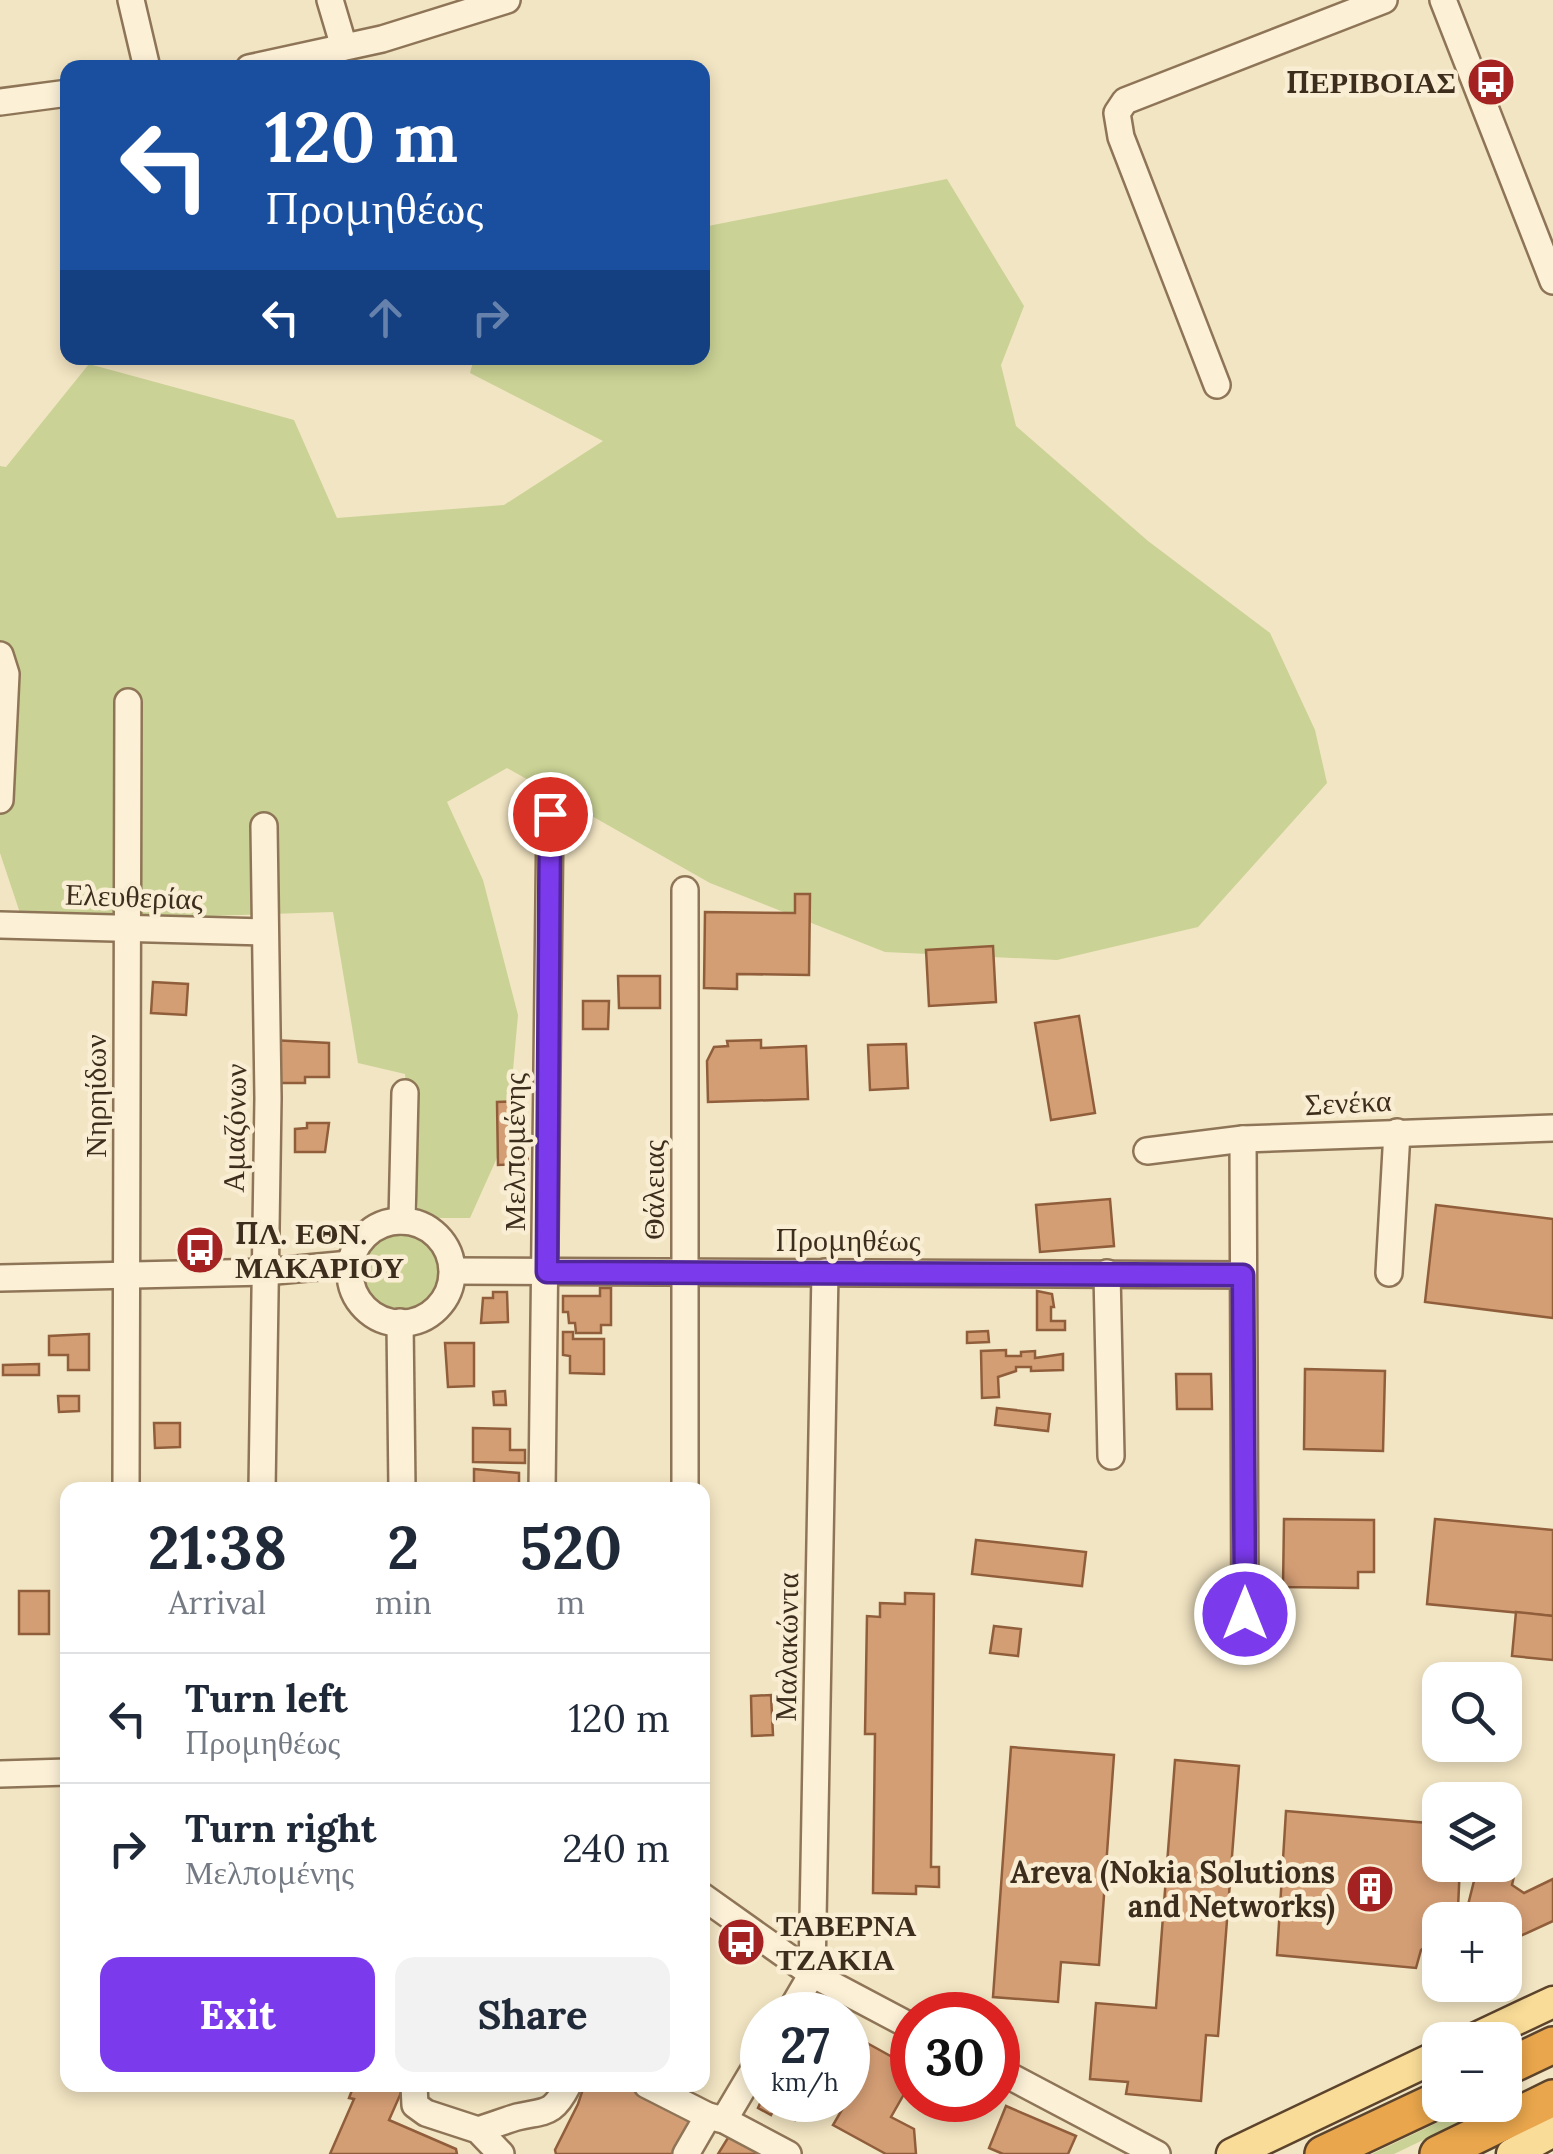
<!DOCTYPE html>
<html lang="en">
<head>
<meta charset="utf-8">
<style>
	:root { --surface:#fff; --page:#f2f2f3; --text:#1f2937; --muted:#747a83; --line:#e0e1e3; --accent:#7c3aed }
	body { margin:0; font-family:Lora,serif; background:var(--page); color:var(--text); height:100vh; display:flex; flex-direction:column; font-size:38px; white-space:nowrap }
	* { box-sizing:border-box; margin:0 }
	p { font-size:32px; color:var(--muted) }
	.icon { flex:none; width:55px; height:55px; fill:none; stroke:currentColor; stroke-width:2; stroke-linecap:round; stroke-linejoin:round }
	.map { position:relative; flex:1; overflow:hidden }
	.details { position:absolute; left:60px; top:1482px; width:650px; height:610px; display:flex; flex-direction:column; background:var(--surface); border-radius:20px; box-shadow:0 5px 15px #0003 }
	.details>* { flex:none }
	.banner { position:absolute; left:60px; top:60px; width:650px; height:305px; border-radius:20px; box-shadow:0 5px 15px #0003; background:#1a4fa0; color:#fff; overflow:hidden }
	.fabs { position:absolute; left:1422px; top:1662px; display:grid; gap:20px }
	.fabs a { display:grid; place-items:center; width:100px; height:100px; border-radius:20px; background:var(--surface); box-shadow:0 5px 15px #0003; font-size:50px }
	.speed { position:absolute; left:740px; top:1992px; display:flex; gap:20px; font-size:50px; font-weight:700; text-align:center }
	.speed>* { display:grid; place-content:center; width:130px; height:130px; border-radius:50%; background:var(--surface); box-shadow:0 5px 15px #0003; line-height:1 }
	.speed small { font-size:25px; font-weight:400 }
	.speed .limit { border:15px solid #d22; background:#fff; color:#111 }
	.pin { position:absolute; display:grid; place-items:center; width:85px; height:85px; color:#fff; margin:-42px; border:5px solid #fff; border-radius:50%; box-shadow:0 2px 10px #0007 }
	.me { position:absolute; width:110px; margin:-55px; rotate:0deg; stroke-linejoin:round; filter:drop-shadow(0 0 8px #0008) }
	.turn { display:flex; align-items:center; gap:35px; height:210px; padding:0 40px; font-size:45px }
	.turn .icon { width:130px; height:130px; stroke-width:2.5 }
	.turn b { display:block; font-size:70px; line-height:85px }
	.lanes { display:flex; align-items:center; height:95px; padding:0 40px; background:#0003; justify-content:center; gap:50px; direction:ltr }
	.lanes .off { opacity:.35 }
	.eta { display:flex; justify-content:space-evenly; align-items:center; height:170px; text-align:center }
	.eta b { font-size:60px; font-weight:800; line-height:70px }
	.primary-button { display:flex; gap:20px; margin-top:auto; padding:20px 40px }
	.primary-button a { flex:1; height:115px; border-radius:20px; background:var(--accent); color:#fff; font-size:40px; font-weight:800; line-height:115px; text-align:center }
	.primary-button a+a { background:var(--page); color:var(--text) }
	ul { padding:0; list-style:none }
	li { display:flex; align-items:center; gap:30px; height:130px; padding:0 40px; border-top:2px solid var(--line) }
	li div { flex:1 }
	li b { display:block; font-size:38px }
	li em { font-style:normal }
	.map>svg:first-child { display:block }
	.green { fill:#cad295 }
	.building { fill:#d49e75; stroke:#905e3b; stroke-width:2.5 }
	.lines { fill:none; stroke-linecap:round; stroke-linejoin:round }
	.minor-casing { stroke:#8f7557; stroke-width:30 }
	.major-casing { stroke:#5c432c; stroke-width:35 }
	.highway-casing { stroke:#5c432c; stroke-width:40 }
	.minor { stroke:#fcf1d7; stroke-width:25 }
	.major { stroke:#f9dc97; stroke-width:30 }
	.highway { stroke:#e9a64c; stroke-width:35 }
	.route-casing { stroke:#51269a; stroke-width:25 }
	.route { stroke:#7c3aed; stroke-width:18 }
	.labels { text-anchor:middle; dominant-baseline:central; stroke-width:9; stroke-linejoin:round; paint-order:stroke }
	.poi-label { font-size:30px; font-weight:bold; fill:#3d2d1d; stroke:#f9eed3; text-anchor:end }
	.street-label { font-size:30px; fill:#3d2d1d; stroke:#f9eed3 }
</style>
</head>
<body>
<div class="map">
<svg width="1553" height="2154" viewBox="0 0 1553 2154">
	<rect width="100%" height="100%" fill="#f2e5c3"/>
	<g class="green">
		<polygon points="947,179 1024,306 1001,365 1016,426 1148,541 1270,633 1315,730 1327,783 1198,927 1057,960 885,952 710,883 507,768 447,802 483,880 518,1015 508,1125 500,1151 470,1218 419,1218 405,1074 358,1063 333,912 23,922 0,853 0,466 6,467 89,364 294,420 337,518 504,505 603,441 470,373 474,358 702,358 703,227"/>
		<circle cx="401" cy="1271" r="40"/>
		<polygon points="1474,2105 1496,2105 1394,2154 1372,2154"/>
	</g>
	<g class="building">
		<polygon points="795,894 810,894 809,975 737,974 737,989 704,988 705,912 795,913"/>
		<polygon points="993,946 996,1002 929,1006 926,950"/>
		<polygon points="618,976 660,976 660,1008 619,1008"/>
		<polygon points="153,982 188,984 186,1015 151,1013"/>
		<polygon points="583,1001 609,1001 608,1029 583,1029"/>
		<polygon points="1079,1016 1095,1113 1051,1120 1035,1023"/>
		<polygon points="271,1040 329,1043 329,1077 305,1077 305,1083 270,1083"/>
		<polygon points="761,1040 761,1048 806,1046 808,1099 708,1102 707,1061 714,1047 728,1046 727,1041"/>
		<polygon points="906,1044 908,1088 870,1090 868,1045"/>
		<polygon points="524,1101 528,1164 498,1165 497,1102"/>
		<polygon points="307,1123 329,1123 325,1152 295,1152 295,1129 307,1128"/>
		<polygon points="1110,1199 1114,1246 1040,1252 1036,1205"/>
		<polygon points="1436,1205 1553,1219 1553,1318 1425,1302"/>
		<polygon points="600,1288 611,1288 611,1325 601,1325 601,1333 576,1333 575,1323 569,1323 568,1312 563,1312 563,1296 600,1296"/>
		<polygon points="1037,1291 1052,1294 1054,1307 1051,1307 1051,1321 1065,1321 1065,1330 1037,1330"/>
		<polygon points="493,1292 507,1292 508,1322 481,1323 483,1298 493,1298"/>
		<polygon points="988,1331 989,1342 967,1343 967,1332"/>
		<polygon points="563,1332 573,1332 573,1339 604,1339 604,1374 570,1373 570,1356 563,1355"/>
		<polygon points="89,1334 89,1370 68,1370 68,1355 49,1355 49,1336"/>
		<polygon points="445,1343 474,1343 474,1386 448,1387"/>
		<polygon points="1006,1350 1006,1356 1021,1356 1021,1352 1035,1351 1035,1358 1063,1354 1063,1370 1031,1371 1031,1367 1016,1367 1016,1371 998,1377 999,1397 982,1398 981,1351"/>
		<polygon points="39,1364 39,1375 3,1375 3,1365"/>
		<polygon points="1305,1369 1385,1371 1383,1451 1304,1449"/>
		<polygon points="1176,1374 1211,1374 1212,1409 1177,1409"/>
		<polygon points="505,1391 506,1405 494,1405 493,1392"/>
		<polygon points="58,1396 79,1396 79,1411 59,1412"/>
		<polygon points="997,1408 1050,1414 1048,1431 995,1425"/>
		<polygon points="154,1423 180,1423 180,1447 155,1448"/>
		<polygon points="473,1428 510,1429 510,1450 525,1450 525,1463 473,1462"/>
		<polygon points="474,1469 519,1473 519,1490 474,1490"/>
		<polygon points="1284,1519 1374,1520 1374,1572 1358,1572 1358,1588 1283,1587"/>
		<polygon points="1435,1519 1553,1530 1553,1616 1427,1604"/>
		<polygon points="976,1540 1086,1552 1082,1586 972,1574"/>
		<rect x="19" y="1591" width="30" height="43"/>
		<polygon points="905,1593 934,1594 931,1867 939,1867 939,1887 916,1886 916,1894 873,1893 875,1734 865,1734 867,1616 880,1617 880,1603 905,1604"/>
		<polygon points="1516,1612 1553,1616 1553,1660 1512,1656"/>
		<polygon points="994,1626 1021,1629 1018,1656 990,1653"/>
		<polygon points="771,1695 773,1735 752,1736 751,1696"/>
		<polygon points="1011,1747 1114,1755 1099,1965 1061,1962 1058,2002 993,1997"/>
		<polygon points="1175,1760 1239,1766 1218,2036 1206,2035 1201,2101 1126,2094 1128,2082 1090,2079 1096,2003 1156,2008"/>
		<polygon points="1286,1811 1440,1824 1440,1865 1460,1865 1458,1908 1467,1909 1478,1865 1505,1865 1505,1855 1518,1859 1512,1885 1524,1893 1553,1879 1553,1921 1505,1943 1505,1920 1440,1920 1440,1936 1421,1950 1416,1968 1277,1955"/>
		<polygon points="858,2038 912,2068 912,2080 891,2117 914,2129 916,2154 886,2154 833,2125 850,2096 848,2094 848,2057"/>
		<polygon points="354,2085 404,2086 389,2120 456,2149 457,2154 330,2154 354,2099 349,2098"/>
		<polygon points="579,2085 642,2085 698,2115 677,2154 556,2154 555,2150 578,2104 582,2092"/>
		<polygon points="762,2099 762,2100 805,2100 795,2120 774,2109 771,2115 758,2108"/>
		<polygon points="1006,2106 1076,2136 1068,2154 1003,2154 989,2148"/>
		<polygon points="731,2133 765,2154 718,2154"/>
	</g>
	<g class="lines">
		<g class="minor-casing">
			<g id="minor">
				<polyline points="131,0 147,68"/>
				<polyline points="330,0 344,47"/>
				<polyline points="1443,0 1553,281"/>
				<polyline points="249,68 382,39 507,0"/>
				<polyline points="0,102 68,93"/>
				<polyline points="1217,385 1121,137 1117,113 1125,101 1384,0"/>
				<polyline points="0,655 6,674 0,800"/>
				<polyline points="685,890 685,1490"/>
				<polyline points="0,925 265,932"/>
				<polyline points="1243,1139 1245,1613"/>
				<polyline points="1147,1151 1243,1139 1553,1128"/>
				<polyline points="402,1221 405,1093"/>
				<circle cx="401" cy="1272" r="51"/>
				<polyline points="453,1271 1243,1275"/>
				<polyline points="1107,1273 1111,1456"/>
				<polyline points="1389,1273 1397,1132"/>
				<polyline points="0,1278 265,1272 350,1264"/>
				<polyline points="400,1322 402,1490"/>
				<polyline points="126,1490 128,702"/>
				<polyline points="262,1490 268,1098 264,826"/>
				<polyline points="542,1490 550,815"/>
				<polyline points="0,1774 68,1772"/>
				<polyline points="702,1896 812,1974 912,2027"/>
				<polyline points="788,2015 812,1974 825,1272"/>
				<polyline points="998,2070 1157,2154"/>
				<polyline points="414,2085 415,2105 426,2113 478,2130 501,2154"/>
				<polyline points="647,2085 708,2116 686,2154"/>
				<polyline points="708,2116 724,2120 788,2154"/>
				<polyline points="724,2120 762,2056"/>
				<path d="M478 2130C491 2126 504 2121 517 2117 546 2110 552 2116 568 2085"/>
			</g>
		</g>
		<g class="major-casing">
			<g id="major">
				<polyline points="1472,2040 1553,2002"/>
				<polyline points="1232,2154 1440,2055"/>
				<polyline points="1512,2154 1553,2131"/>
			</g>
		</g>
		<g class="highway-casing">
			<g id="highway">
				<polyline points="1505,2068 1553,2045"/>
				<polyline points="1323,2154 1440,2099"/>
				<polyline points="1438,2154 1553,2098"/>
			</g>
		</g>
		<use href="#minor" class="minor"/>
		<use href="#major" class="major"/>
		<use href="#highway" class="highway"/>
	</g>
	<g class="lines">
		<g class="route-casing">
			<polyline id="route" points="550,814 547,1272 1243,1275 1245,1614"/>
		</g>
		<use href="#route" class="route"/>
	</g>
	<defs>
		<g id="bus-disc" transform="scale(2.5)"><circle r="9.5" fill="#a42221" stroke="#f9eed3"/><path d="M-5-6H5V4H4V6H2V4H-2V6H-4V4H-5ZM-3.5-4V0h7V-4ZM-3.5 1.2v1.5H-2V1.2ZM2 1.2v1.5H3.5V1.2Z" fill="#fff"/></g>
		<g id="building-disc" transform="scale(2.5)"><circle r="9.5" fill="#a42221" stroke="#f9eed3"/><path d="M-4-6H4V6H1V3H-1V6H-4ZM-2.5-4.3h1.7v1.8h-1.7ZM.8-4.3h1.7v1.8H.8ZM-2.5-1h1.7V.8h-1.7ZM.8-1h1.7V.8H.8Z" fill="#fff"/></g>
	</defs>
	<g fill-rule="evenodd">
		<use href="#bus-disc" x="1491" y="82"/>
		<use href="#bus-disc" x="200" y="1250"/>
		<use href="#building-disc" x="1370" y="1889"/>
		<use href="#bus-disc" x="741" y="1942"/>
	</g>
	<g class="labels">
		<g class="poi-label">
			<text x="1456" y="82">ΠΕΡΙΒΟΙΑΣ</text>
			<text x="235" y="1233" text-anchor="start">ΠΛ. ΕΘΝ.<tspan x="235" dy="34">ΜΑΚΑΡΙΟΥ</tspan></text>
			<text x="1335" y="1872">Areva (Nokia Solutions<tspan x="1335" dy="34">and Networks)</tspan></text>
			<text x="776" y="1925" text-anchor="start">ΤΑΒΕΡΝΑ<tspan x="776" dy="34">ΤΖΑΚΙΑ</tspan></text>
		</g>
		<g class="street-label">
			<text transform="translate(134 896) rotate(2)">Ελευθερίας</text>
			<text transform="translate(95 1096) rotate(-90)">Νηρηίδων</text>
			<text transform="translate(1348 1102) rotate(-3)">Σενέκα</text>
			<text transform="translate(234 1128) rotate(-89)">Αμαζόνων</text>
			<text transform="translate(514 1152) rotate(-90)">Μελπομένης</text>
			<text transform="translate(653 1190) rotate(-90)">Θάλειας</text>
			<text x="848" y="1240">Προμηθέως</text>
			<text transform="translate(786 1647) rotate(-89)">Μαλακώντα</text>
		</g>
	</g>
</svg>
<div class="fabs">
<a><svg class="icon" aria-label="search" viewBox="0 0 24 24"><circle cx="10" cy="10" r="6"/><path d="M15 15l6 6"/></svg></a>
<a><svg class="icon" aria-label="layers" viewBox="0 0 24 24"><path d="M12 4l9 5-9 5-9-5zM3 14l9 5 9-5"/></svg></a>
<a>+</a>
<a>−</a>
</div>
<div class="speed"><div>27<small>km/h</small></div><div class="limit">30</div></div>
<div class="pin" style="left:550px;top:814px;background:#d93025"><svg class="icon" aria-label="arrive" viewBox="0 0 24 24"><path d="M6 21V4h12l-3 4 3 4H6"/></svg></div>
<svg class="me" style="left:1245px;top:1614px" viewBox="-20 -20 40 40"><circle r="17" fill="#7c3aed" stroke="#fff" stroke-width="3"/><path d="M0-11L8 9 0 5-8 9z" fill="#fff"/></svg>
<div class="banner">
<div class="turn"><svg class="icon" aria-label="left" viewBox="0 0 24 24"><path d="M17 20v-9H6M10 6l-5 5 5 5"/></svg><div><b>120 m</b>Προμηθέως</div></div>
<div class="lanes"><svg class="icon" aria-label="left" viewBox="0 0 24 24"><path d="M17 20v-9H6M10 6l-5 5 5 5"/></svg><svg class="icon off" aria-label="ahead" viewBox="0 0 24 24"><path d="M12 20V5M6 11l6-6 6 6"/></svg><svg class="icon off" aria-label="right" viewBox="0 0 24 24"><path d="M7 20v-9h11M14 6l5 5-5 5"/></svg></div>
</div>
<section class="details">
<div class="eta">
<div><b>21:38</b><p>Arrival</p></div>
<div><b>2</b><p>min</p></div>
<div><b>520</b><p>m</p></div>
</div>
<ul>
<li><svg class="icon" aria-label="left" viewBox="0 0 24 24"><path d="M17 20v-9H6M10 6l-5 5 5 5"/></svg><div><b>Turn left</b><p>Προμηθέως</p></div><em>120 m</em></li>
<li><svg class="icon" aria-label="right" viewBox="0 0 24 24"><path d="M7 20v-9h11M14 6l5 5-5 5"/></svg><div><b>Turn right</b><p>Μελπομένης</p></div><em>240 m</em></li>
</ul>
<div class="primary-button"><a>Exit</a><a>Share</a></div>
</section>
</div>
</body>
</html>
